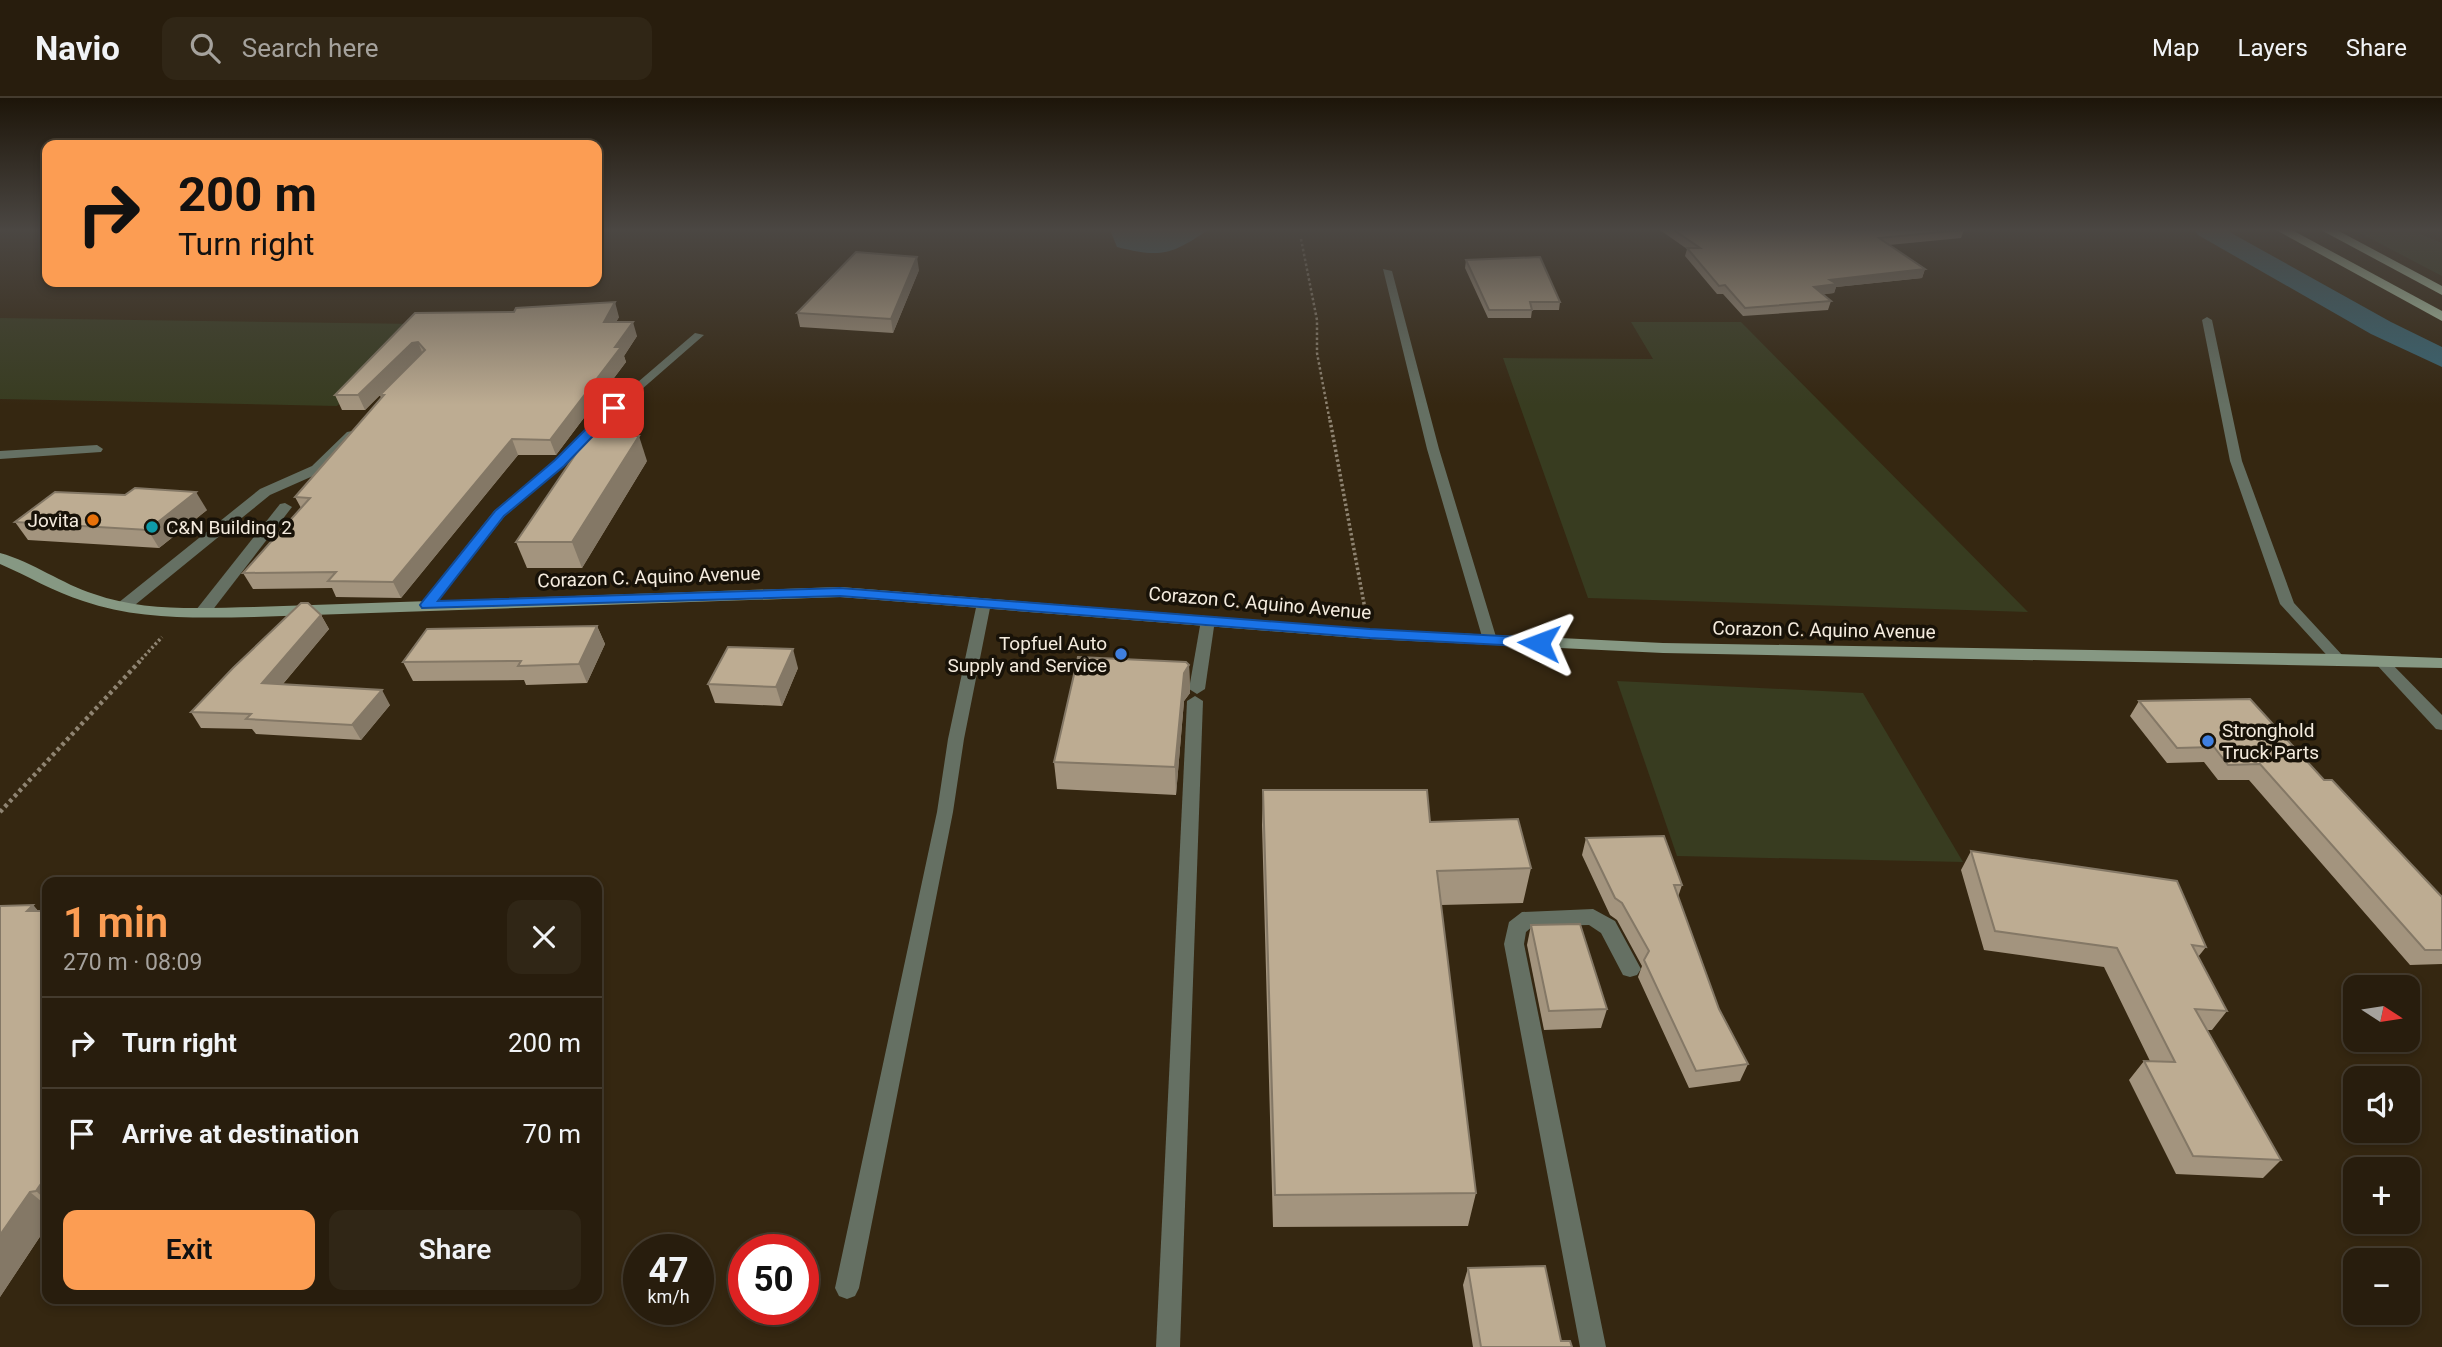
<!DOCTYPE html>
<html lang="en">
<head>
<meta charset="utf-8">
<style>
	:root { --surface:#281d0d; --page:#302616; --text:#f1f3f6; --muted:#a5a29d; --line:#443b2e; --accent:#fc9d53 }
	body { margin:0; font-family:Roboto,sans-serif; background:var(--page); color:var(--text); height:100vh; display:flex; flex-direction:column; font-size:26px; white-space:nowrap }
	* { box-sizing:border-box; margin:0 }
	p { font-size:23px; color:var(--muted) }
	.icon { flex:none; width:38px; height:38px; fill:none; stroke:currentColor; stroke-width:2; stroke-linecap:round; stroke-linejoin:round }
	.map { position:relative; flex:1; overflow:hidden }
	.side { position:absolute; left:42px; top:779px; width:560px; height:427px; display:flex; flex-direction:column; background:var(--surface); border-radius:14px; box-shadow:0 4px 10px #0003,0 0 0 2px var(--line) }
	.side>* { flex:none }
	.hud { position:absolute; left:42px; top:42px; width:560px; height:147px; border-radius:14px; box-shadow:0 4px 10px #0003,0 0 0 2px var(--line); background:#fc9d53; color:#111; overflow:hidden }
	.needle { width:46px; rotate:102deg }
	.tools { position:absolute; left:2343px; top:877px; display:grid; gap:14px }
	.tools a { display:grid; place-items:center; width:77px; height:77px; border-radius:14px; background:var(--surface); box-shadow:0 4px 10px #0003,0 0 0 2px var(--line); font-size:35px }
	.speed { position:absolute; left:623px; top:1136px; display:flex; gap:14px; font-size:35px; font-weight:700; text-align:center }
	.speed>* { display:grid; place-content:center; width:91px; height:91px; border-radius:50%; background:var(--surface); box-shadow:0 4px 10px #0003,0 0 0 2px var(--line); line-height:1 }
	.speed small { font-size:18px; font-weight:400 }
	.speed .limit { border:10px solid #d22; background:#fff; color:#111 }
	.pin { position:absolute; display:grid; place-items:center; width:60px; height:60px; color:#fff; margin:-30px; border-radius:14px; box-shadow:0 4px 10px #0006 }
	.me { position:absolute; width:77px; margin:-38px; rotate:273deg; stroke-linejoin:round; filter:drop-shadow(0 0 5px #0008) }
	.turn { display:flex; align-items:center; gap:24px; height:147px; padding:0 21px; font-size:32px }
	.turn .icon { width:91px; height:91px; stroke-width:2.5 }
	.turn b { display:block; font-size:49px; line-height:60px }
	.round { display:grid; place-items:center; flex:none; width:74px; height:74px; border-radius:14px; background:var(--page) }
	.overview { display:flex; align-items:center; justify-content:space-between; height:119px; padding:0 21px }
	h1 { font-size:42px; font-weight:600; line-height:52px; color:var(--accent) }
	.button { display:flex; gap:14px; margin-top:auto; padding:14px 21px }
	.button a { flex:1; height:80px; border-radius:14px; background:var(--accent); color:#111; font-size:28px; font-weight:600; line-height:80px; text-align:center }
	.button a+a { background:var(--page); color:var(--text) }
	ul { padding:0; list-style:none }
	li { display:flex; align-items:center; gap:21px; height:91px; padding:0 21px; border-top:2px solid var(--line) }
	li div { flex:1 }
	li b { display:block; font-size:26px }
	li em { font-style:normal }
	header { display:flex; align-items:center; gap:42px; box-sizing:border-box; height:98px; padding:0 35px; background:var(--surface); border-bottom:2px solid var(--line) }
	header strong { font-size:33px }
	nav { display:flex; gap:38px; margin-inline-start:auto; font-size:24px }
	.search { width:490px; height:63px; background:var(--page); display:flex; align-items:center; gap:18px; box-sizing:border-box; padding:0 24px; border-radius:14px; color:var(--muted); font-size:26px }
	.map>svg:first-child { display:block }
	.green { fill:#383c20 }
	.water { fill:#396674 }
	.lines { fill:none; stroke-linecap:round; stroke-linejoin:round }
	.canal { fill:#396674; fill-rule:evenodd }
	.path-far2 { stroke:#8f8472; stroke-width:2.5; stroke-dasharray:2.5 2.5; stroke-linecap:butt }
	.path-far1 { stroke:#8f8472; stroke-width:3.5; stroke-dasharray:2.5 2.5; stroke-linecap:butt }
	.path { stroke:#8f8472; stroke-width:4.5; stroke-dasharray:3.5 3.5; stroke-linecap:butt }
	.lane { fill:#657063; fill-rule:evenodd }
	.street { fill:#657063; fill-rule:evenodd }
	.secondary { fill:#869883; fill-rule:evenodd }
	.highway { fill:#b7d3b2; fill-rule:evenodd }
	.wall { fill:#a3947e }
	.shaded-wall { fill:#847866 }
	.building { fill:#bdac92; stroke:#847866; stroke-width:2 }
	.route { fill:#1a73e8; stroke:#114b97; stroke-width:2 }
	.food-dot { fill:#e8710a; stroke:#181208; stroke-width:2.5 }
	.culture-dot { fill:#0f9aa8; stroke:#181208; stroke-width:2.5 }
	.shop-dot { fill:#3f7fe0; stroke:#181208; stroke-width:2.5 }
	.labels { text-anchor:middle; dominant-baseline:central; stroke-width:7; stroke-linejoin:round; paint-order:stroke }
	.poi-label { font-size:19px; fill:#f4ebde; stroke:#181208; text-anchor:end }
	.street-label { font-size:19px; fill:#f4ebde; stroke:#181208 }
</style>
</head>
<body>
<header>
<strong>Navio</strong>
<div class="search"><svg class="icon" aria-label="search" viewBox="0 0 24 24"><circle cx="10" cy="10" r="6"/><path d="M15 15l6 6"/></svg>Search here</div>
<nav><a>Map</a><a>Layers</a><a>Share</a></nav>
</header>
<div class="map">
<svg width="2442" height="1249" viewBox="0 0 2442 1249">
	<rect width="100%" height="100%" fill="#352711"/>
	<g class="green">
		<polygon points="2354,132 2411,132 2442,145 2442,178"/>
		<polygon points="0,220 420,226 337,308 0,301"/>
		<polygon points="1631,224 1741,224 2028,514 1588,500 1503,260 1653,261"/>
		<polygon points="1617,583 1863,595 1963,764 1677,758"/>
	</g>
	<path class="water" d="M1110 132H1208C1171 157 1161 160 1117 149Z"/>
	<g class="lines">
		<polygon class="canal" points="2195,132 2226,132 2391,224 2442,249 2442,269 2371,236 2198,137"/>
		<polyline class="path-far2" points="1301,141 1317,222 1317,255 1330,324"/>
		<g class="path-far1">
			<polyline points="1330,322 1365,511"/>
			<polyline points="138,565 162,539"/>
		</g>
		<polyline class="path" points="0,714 140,563"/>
		<g class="lane">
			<polygon points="1383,171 1392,173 1439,351 1497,542 1495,545 1485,545 1483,542 1427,351"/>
			<polygon points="2207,219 2212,222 2242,363 2294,505 2343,558 2345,561 2343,564 2333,564 2280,506 2230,363 2202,222"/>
			<polygon points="695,235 704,237 618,312 563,368 504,419 432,510 422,510 420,507 422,504 494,413 555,362 610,308"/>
			<polygon points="97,347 103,351 101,354 0,361 0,353"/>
			<polygon points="984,501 991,505 964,641 953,714 859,1190 855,1198 847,1201 839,1198 835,1190 937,714 948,641 977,505"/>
			<polygon points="1208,518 1215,522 1205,591 1197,596 1189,591 1201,522"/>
			<polygon points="2381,558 2386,560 2442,617 2442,632 2436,631 2376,566 2374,563"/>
			<polygon points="1195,598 1203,603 1180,1249 1156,1249 1187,603"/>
		</g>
		<g class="street">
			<polygon points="352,333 359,337 357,340 322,374 270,397 130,511 118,511 116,508 118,505 260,391 312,368 347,334"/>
			<polygon points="285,405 292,409 208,518 196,518 194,515 196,512 280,406"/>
			<polygon points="1593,811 1615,823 1641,871 1637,877 1630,879 1623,877 1601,835 1589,827 1533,828 1526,834 1524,846 1606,1249 1580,1249 1504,846 1509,824 1522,814"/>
		</g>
		<path class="secondary" d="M0 455C33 464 62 486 94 496 144 514 201 510 254 509L840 489 1370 531 1663 545 2338 556 2442 560V570L1663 555 1370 541 840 499 254 519C197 520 138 522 83 503 54 494 28 478 0 466Z"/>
		<g class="highway">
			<polygon points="2276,132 2292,132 2442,213 2442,223"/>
			<polygon points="2321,132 2337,132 2442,188 2442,197"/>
		</g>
	</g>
	<g class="wall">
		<polygon points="1660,132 1964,132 1961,140 1889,147 1925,171 1922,180 1836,189 1834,195 1822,196 1831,203 1828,212 1743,218 1723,196 1717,196 1685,158 1687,151"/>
		<polygon points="1466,162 1560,204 1559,212 1532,212 1531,220 1488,220 1465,170"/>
		<polygon points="919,172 893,235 800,229 797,215"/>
		<polygon points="415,215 619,219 616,224 637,238 624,258 626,264 556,357 518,357 401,500 336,499 332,490 253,491 243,475 301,410 295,399 381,300 380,297 386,291 365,312 342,312 335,297"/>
		<polygon points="647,363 582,470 527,470 516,444"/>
		<polygon points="207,412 159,450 28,442 15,424"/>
		<polygon points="321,517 329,531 283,586 390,607 361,642 256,636 252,631 201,630 191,614"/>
		<polygon points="597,528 605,546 587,585 526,587 524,582 413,583 403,564"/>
		<polygon points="1189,567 1190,595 1184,603 1176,697 1057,691 1054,664"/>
		<polygon points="798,570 782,608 715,605 708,586"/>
		<polygon points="2139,603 2324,682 2442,799 2442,866 2410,867 2249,682 2218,682 2204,664 2167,665 2130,618"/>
		<polygon points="1263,692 1531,770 1523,805 1441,807 1476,1095 1468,1128 1273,1129 1262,727"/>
		<polygon points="1586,740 1682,787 1678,799 1719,911 1748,966 1740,983 1689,990 1638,879 1642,868 1617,822 1610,817 1582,757"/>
		<polygon points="1971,753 2206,849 2198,859 2227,913 2212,932 2207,932 2281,1062 2263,1080 2176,1076 2129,982 2144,963 2150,963 2104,869 1984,852 1961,772"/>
		<polygon points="33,807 38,813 47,813 47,1128 0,1199 0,808"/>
		<polygon points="1531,827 1607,911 1601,930 1544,932 1527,847"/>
		<polygon points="1468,1170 1561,1243 1572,1249 1473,1249 1463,1187"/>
	</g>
	<g class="shaded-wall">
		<polygon points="917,159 919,172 893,235 891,221"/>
		<polygon points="1925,171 1922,180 1836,189 1834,195 1812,198 1814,189 1830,182"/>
		<polygon points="615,204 619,219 608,238 604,224"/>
		<polygon points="633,224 637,238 624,258 626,264 556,357 550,342"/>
		<polygon points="418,244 424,259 418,259 365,312 358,297 412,245"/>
		<polygon points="639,338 647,363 582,470 572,444"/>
		<polygon points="512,341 518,357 401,500 393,484"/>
		<polygon points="196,394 207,412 159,450 148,432"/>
		<polygon points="321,517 329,531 271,600 262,585"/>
		<polygon points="597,528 605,546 587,585 579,566"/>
		<polygon points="793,551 798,570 782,608 776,589"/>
		<polygon points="1189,567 1190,595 1184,603 1176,697 1175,669 1184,575"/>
		<polygon points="382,592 390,607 361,642 352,627"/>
		<polygon points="33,807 47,823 27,813"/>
		<polygon points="47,1077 47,1103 36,1093"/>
		<polygon points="30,1094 47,1108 47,1128 0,1199 0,1137"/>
	</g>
	<g class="building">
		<polygon points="1674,132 1962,132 1879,140 1925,171 1830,182 1837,186 1814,189 1831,203 1745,210 1725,187 1719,188 1687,150 1700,150"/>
		<polygon points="856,154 917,159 891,221 797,215"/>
		<polygon points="1540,159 1560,204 1530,204 1532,212 1489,212 1466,162"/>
		<polygon points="615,204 604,224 633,224 615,249 621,249 550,342 512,341 393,484 328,483 336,474 243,475 310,400 295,399 384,297 380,297 425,252 418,244 412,245 358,297 335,297 415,215 514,214 516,210"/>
		<polygon points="588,338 639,338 572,444 516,444"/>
		<polygon points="135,390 196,394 148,432 15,424 55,394 125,397"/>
		<polygon points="301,505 308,505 321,517 262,585 382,592 352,627 246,621 251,616 191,614 233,570"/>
		<polygon points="597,528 579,566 518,568 521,563 403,564 427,531"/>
		<polygon points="728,549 793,551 776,589 708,586"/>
		<polygon points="1078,559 1186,564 1189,567 1184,575 1175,669 1054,664"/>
		<polygon points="2250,601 2324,682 2332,682 2442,799 2442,852 2425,852 2260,666 2228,667 2214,649 2177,650 2139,603"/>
		<polygon points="1263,692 1427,692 1430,724 1518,721 1531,770 1437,773 1476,1095 1275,1097"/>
		<polygon points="1664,738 1682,787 1674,787 1719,911 1748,966 1696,973 1644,862 1649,853 1622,805 1615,800 1586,740"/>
		<polygon points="1971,753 2177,783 2206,849 2192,847 2227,913 2195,911 2281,1062 2193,1058 2144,963 2175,964 2117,850 1995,833"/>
		<polygon points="33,807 27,813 47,813 47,1077 36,1093 30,1094 0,1137 0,808"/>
		<polygon points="1580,826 1607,911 1549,913 1531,827"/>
		<polygon points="1545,1168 1561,1243 1570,1243 1572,1249 1481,1249 1468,1170"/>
	</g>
	<linearGradient id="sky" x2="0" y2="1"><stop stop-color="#1d1509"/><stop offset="0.43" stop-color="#4b4743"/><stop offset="1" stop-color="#4b4743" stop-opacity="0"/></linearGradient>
	<rect width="2442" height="307" fill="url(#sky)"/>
	<polygon class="route" points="610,307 620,310 564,368 504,418 438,503 840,490 1370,531 1539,540 1547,545 1539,549 1370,540 840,498 422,510 420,507 422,504 495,413 555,362"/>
	<circle class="food-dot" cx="93" cy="422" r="7"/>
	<circle class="culture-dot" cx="152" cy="429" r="7"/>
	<g class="shop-dot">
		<circle cx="1121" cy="556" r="7"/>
		<circle cx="2208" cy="643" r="7"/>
	</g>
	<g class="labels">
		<g class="poi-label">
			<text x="79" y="422">Jovita</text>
			<text x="166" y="429" text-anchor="start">C&amp;N Building 2</text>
			<text x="1107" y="545">Topfuel Auto<tspan x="1107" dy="22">Supply and Service</tspan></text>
			<text x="2222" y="632" text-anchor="start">Stronghold<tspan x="2222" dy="22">Truck Parts</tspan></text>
		</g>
		<g class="street-label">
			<text transform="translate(649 479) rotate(-2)">Corazon C. Aquino Avenue</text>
			<text transform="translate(1260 505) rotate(5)">Corazon C. Aquino Avenue</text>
			<text transform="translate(1824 532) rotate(1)">Corazon C. Aquino Avenue</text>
		</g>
	</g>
</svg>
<div class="tools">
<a><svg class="needle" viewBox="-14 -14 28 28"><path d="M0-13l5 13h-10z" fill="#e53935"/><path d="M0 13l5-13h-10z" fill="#a5a29d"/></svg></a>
<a><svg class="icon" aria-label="sound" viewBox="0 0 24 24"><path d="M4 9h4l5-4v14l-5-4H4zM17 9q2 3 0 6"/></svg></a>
<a>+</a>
<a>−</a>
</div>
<div class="speed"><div>47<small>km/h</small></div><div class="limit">50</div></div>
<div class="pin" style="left:614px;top:310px;background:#d93025"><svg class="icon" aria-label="arrive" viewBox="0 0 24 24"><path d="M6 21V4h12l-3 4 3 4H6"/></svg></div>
<svg class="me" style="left:1539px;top:545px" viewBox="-20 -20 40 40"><path d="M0-17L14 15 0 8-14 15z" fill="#1a73e8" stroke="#fff" stroke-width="4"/></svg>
<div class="hud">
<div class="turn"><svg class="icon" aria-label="right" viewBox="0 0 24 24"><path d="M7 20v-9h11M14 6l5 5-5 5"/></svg><div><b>200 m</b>Turn right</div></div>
</div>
<section class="side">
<div class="overview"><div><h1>1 min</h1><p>270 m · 08:09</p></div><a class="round"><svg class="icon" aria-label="close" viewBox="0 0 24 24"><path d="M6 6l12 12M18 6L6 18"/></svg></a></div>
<ul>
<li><svg class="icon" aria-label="right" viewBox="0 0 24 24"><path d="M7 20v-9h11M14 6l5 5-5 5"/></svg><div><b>Turn right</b></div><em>200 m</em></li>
<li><svg class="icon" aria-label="arrive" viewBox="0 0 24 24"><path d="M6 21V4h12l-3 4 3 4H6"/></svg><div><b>Arrive at destination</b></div><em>70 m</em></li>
</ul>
<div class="button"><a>Exit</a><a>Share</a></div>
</section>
</div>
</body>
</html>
